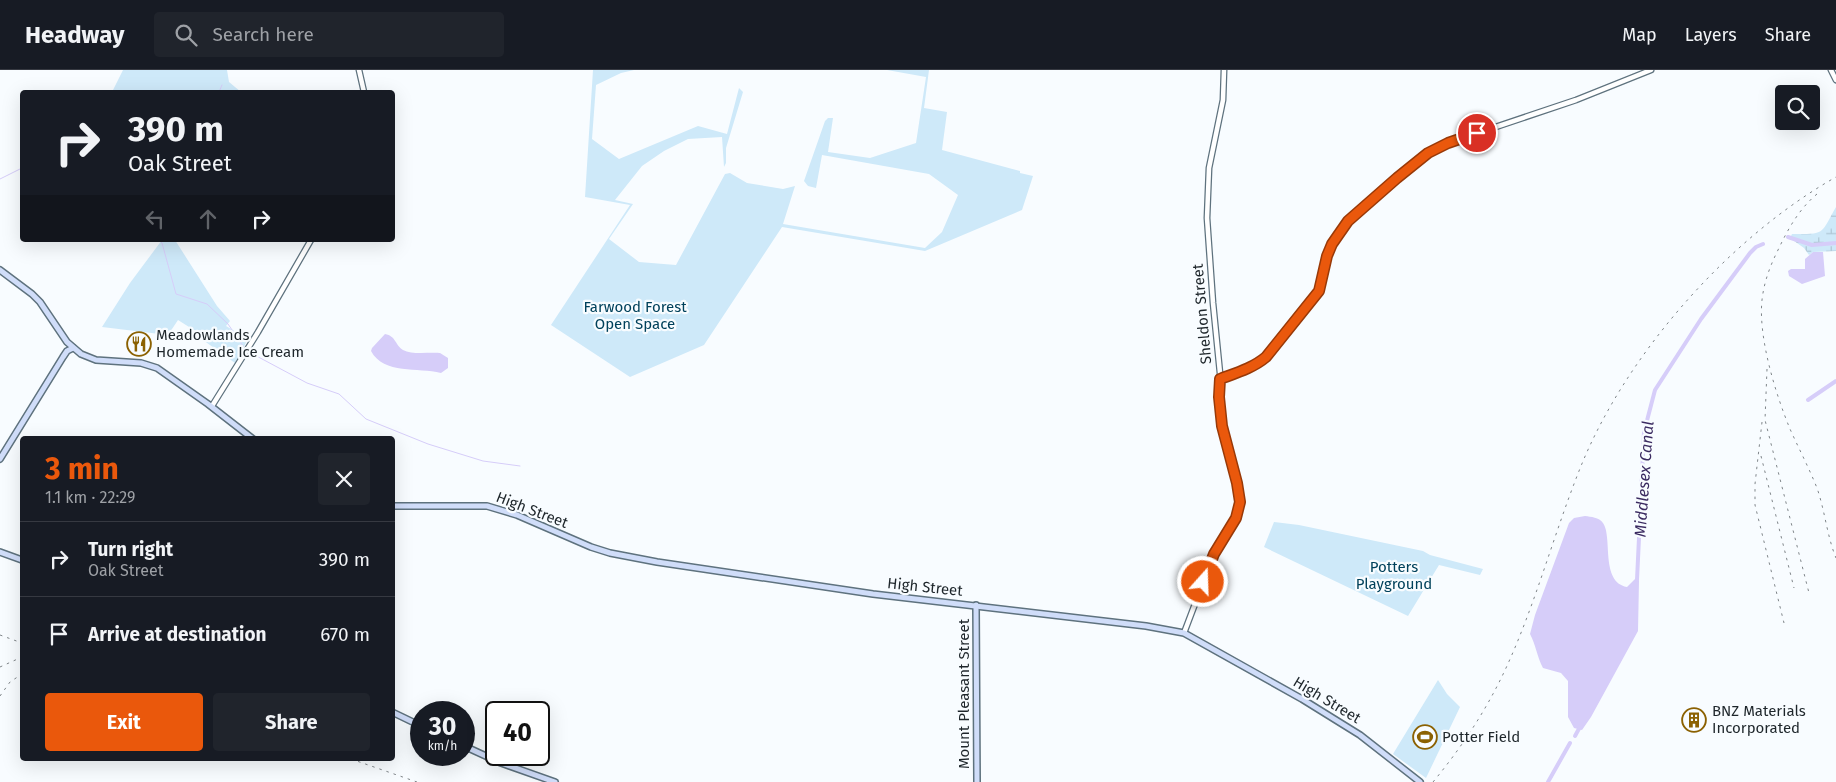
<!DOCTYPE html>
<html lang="en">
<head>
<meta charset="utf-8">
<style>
	:root { --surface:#171b24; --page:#20242c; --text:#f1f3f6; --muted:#9ea1a6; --line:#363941; --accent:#ea580c }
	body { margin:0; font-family:"Fira Sans",sans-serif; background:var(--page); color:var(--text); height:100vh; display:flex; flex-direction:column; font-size:19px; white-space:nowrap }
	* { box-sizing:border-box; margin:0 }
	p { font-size:16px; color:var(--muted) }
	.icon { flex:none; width:28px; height:28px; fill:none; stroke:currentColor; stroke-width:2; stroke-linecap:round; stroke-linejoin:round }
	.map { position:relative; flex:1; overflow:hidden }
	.sheet { position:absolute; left:20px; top:366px; width:375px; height:325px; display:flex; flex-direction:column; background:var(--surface); border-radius:5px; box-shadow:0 5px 20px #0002 }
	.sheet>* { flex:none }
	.hud { position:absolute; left:20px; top:20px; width:375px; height:152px; border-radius:5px; box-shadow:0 5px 20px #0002; background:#171b24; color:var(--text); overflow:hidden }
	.fabs { position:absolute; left:1775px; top:15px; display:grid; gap:10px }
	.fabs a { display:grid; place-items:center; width:45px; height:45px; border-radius:5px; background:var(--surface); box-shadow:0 5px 20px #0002; font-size:25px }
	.speed { position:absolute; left:410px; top:631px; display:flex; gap:10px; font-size:25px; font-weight:700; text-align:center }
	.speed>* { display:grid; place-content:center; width:65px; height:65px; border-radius:50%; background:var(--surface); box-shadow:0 5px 20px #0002; line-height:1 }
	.speed small { font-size:12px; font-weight:400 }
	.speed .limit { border:2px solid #111; border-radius:8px; background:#fff; color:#111 }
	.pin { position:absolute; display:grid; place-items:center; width:42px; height:42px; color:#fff; margin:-21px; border:2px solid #fff; border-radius:50%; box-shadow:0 1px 5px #0007 }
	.me { position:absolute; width:55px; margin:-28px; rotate:20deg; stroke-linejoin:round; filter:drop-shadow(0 0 4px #0008) }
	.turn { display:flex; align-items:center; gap:18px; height:105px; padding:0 25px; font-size:22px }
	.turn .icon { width:65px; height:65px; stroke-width:2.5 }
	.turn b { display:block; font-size:35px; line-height:42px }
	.lanes { display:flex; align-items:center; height:48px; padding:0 25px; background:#0003; justify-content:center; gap:25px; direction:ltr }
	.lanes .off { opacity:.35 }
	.round { display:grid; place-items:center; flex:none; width:52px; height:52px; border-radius:5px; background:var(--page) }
	.summary { display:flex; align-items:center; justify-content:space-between; height:85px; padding:0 25px }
	h1 { font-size:30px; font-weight:700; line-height:38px; color:var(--accent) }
	.primary-button { display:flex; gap:10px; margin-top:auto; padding:10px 25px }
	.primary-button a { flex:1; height:58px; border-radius:5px; background:var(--accent); color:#fff; font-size:20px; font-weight:700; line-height:58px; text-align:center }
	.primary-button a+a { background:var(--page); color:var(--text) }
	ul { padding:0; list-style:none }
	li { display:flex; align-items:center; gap:15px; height:75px; padding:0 25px; border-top:1px solid var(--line) }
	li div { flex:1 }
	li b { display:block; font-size:19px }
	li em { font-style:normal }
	header { display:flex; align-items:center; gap:30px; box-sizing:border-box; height:70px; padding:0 25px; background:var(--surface); border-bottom:1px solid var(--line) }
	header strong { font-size:24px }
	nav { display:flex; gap:28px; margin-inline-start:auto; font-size:18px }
	.search { width:350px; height:45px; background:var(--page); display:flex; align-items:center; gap:12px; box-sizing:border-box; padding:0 18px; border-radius:5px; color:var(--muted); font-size:19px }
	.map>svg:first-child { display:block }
	.wetland { fill:url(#wetland-marsh) }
	.green { fill:#cee9f9 }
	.water { fill:#d6cdf9 }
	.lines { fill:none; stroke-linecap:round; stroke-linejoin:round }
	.stream { stroke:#d6cdf9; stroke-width:1 }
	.canal { stroke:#d6cdf9; stroke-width:4 }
	.tertiary-casing { stroke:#5e727e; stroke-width:7 }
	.secondary-casing { stroke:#5e727e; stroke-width:8 }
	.tertiary { stroke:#fff; stroke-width:4.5 }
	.secondary { stroke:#d0ddf9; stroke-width:5 }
	.rail { stroke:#7f8589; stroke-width:1; stroke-dasharray:2.5 5; stroke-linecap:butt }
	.route-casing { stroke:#983908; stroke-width:12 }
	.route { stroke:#ea580c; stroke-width:9 }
	.labels { text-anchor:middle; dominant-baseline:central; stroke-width:4.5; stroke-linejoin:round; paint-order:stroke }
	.park-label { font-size:15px; fill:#00415b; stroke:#f8fcff }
	.street-label { font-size:15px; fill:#1e262b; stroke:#f8fcff }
	.poi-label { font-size:15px; fill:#1e262b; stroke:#f8fcff; text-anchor:start }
	.water-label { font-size:16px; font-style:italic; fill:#3b2b61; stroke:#f8fcff }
</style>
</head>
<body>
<header>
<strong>Headway</strong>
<div class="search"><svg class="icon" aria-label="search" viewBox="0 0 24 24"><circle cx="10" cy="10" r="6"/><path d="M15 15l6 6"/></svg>Search here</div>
<nav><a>Map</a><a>Layers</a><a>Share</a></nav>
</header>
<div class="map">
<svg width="1836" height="712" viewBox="0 0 1836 712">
	<defs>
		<pattern id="wetland-marsh" width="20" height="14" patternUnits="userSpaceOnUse" patternTransform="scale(1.25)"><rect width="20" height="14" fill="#cee9f9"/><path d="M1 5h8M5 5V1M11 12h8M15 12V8" fill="none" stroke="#b0c8d6"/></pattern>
	</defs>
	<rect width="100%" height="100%" fill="#f8fcff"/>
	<path class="wetland" d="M1836 137V181L1813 182 1809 185 1804 178 1790 168 1792 164C1826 164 1820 165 1836 137Z"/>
	<g class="green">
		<polygon points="123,0 227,0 229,12 241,22 112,22"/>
		<polygon points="593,0 634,0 621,3 596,15 592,69 619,89 698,56 727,64 739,18 743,22 726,78 726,93 724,97 722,67 688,69 664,81 642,96 615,130 633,134 609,169 639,192 676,195 725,104 730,103 747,113 783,119 795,116 783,154 925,178 942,162 958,125 929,104 822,85 816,118 808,116 804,111 825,51 828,48 833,48 828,82 870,88 916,73 926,7 887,0 929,0 924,38 947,42 942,80 1020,101 1020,103 1033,106 1022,140 925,181 782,157 704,275 630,307 551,255 630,135 585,127"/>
		<polygon points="162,170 175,170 217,236 230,251 226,256 248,269 235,293 196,265 197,262 178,250 168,265 102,257 130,213"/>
		<polygon points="1274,452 1299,455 1423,481 1430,485 1483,499 1480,505 1439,495 1408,546 1264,477"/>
		<polygon points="1438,610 1447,624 1460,637 1426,708 1393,684"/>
	</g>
	<g class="water">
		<polygon points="1813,182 1823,182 1825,206 1802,214 1789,206 1788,201 1791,199 1805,199 1805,189"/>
		<path d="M385 264C396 266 395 275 403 280 412 285 429 282 440 283L448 288V298L441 303C418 297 384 305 371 281L372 278Z"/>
		<path d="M1585 446C1591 447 1599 447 1603 453 1613 467 1600 512 1627 517L1637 507 1639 511 1638 561 1591 647 1582 660 1574 658 1568 647V611L1561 603 1543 598C1537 587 1536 575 1530 564L1535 545 1569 453 1574 448Z"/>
	</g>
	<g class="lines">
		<g class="stream">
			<polyline points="219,22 222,15"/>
			<polyline points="0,109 22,98"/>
			<polyline points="159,170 162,173 176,224 207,234 228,254 243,276"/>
			<polyline points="249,282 307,313 339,324 366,349 428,374 483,391 520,396"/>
		</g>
		<g class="canal">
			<polyline points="1788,167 1812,175 1836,173"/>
			<polyline points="1808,330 1836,311"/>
			<polyline points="1637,510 1644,362 1655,320 1701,249 1750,183 1756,177 1763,174"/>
			<polyline points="1575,666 1581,655"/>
			<polyline points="1548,712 1570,673"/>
		</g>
		<g class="tertiary-casing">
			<g id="tertiary">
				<polyline points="359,0 364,22"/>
				<polyline points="1831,0 1836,10"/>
				<path d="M1220 309C1236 303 1253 298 1266 287L1319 221 1327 186 1332 174 1348 151 1416 92 1448 73 1576 30 1651 0"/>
				<polyline points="212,336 258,262 311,170"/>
				<polyline points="1184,563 1212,489 1233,453 1238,443 1240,432 1237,413 1223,363 1220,341 1220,303 1213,233 1207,148 1209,98 1223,30 1224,0"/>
			</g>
		</g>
		<g class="secondary-casing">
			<g id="secondary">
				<polyline points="0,200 32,224 40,232 67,272 81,284 96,290 141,293 157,298 208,334 253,369"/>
				<polyline points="0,389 63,287 67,281 73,278"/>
				<polyline points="392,436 487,436 517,445 591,477 610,483 657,492 873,524 1146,556 1184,563 1302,629 1360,665 1420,712"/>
				<polyline points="0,482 22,490"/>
				<polyline points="976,535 977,712"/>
				<polyline points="392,642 421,656"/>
				<polyline points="464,676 501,693 555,712"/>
			</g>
		</g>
		<use href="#tertiary" class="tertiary"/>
		<use href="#secondary" class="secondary"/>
		<g class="rail">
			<path d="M1817 124C1799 139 1788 159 1778 180 1770 196 1764 212 1762 230 1758 268 1776 325 1790 359 1799 379 1809 398 1817 418 1825 441 1827 466 1836 488"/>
			<polyline points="1767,299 1765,350 1809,523"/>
			<polyline points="1762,352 1755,414 1755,435 1784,553"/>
			<polyline points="1761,386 1794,518"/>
			<polyline points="0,565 22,573"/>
			<polyline points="0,597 22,587"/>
			<polyline points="0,626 10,612 22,604"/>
			<polyline points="351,689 417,712"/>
			<path d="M1433 712C1462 677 1487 639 1506 598 1536 533 1554 463 1581 396 1627 283 1730 167 1836 107"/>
		</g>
	</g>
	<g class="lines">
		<g class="route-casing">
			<path id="route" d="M1203 512 1214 484 1236 448 1240 432 1237 413 1222 356 1219 327 1220 309C1236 303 1253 298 1266 287L1319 221 1327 186 1332 174 1348 151 1397 108 1428 83 1448 73 1477 63"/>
		</g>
		<use href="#route" class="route"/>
	</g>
	<defs>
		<g id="restaurant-ring" transform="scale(1.25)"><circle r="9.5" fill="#f8fcff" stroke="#8b6102" stroke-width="1.5"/><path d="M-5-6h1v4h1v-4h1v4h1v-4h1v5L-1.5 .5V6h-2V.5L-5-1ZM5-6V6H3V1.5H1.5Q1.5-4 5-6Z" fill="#8b6102"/></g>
		<g id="building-ring" transform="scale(1.25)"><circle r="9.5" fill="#f8fcff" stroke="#8b6102" stroke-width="1.5"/><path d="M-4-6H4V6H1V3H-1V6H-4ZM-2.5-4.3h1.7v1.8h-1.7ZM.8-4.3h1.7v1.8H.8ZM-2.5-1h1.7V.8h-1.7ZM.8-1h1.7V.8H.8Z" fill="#8b6102"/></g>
		<g id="stadium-ring" transform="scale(1.25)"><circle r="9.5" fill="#f8fcff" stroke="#8b6102" stroke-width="1.5"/><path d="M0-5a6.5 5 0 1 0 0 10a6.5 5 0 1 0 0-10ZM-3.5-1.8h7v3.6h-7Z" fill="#8b6102"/></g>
	</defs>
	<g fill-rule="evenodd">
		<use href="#restaurant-ring" x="139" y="274"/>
		<use href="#building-ring" x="1694" y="650"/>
		<use href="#stadium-ring" x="1425" y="667"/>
	</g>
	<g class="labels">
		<g class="park-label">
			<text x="635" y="237">Farwood Forest<tspan x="635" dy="17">Open Space</tspan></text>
			<text x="1394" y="497">Potters<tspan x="1394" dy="17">Playground</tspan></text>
		</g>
		<g class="street-label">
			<text transform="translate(1202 244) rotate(-95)">Sheldon Street</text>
			<text transform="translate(532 440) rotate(21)">High Street</text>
			<text transform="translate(925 517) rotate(6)">High Street</text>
			<text transform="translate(964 624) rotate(-90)">Mount Pleasant Street</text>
			<text transform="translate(1327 630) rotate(31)">High Street</text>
		</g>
		<g class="poi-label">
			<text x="156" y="265">Meadowlands<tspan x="156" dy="17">Homemade Ice Cream</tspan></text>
			<text x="1712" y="641">BNZ Materials<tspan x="1712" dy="17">Incorporated</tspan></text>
			<text x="1442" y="667">Potter Field</text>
		</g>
		<g class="water-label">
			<text transform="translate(1644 409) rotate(-86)">Middlesex Canal</text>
		</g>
	</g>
</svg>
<div class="fabs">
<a><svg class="icon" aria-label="search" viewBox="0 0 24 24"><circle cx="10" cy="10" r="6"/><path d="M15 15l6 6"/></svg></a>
</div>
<div class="speed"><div>30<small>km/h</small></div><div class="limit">40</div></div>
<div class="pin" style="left:1477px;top:63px;background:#d93025"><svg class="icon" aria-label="arrive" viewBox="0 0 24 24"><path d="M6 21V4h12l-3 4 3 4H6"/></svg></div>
<svg class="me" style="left:1203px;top:512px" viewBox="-20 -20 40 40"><circle r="17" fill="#ea580c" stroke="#fff" stroke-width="3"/><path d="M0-11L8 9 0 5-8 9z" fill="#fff"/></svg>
<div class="hud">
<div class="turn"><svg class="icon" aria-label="right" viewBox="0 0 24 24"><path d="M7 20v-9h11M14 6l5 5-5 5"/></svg><div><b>390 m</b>Oak Street</div></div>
<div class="lanes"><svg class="icon off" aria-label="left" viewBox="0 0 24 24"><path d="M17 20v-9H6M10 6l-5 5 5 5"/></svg><svg class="icon off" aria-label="ahead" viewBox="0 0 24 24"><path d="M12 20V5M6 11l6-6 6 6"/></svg><svg class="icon" aria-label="right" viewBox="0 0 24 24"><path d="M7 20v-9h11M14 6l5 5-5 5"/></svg></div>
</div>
<section class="sheet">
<div class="summary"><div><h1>3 min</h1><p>1.1 km · 22:29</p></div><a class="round"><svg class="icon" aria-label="close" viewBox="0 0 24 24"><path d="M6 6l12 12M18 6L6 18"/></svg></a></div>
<ul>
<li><svg class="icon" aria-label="right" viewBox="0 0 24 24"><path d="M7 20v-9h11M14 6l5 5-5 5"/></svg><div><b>Turn right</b><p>Oak Street</p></div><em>390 m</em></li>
<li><svg class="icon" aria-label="arrive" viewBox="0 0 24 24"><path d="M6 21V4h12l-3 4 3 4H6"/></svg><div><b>Arrive at destination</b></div><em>670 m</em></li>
</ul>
<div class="primary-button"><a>Exit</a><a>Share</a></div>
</section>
</div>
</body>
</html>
